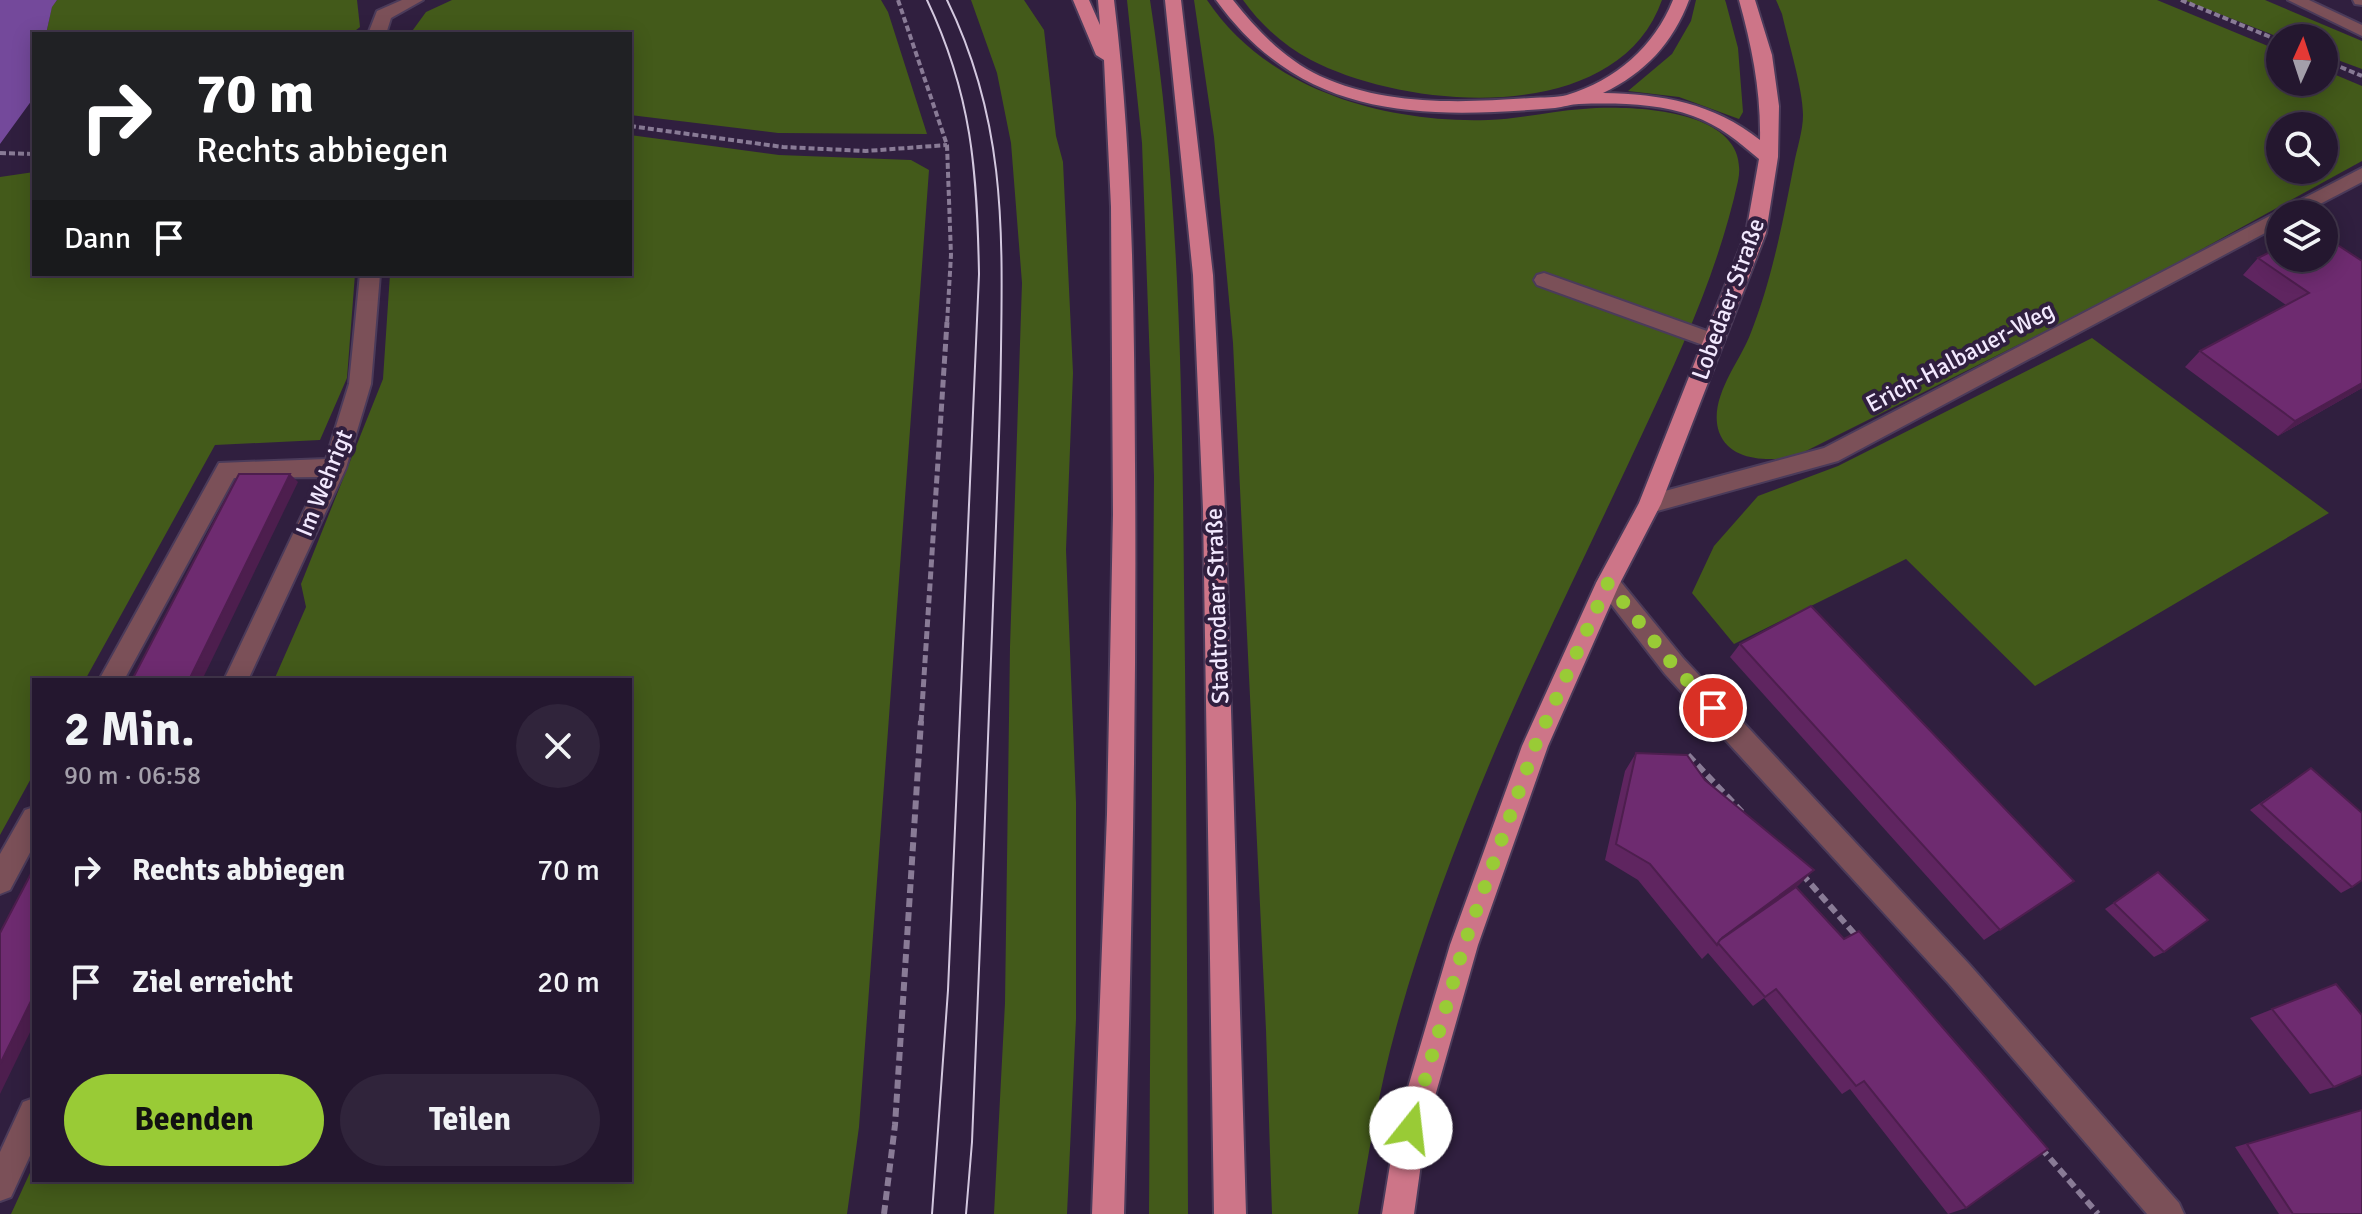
<!DOCTYPE html>
<html lang="de">
<head>
<meta charset="utf-8">
<style>
	:root { --surface:#24172f; --page:#30243b; --text:#f1f3f6; --muted:#a39faa; --line:#41364b; --accent:#99cb36 }
	body { margin:0; font-family:Signika,sans-serif; background:var(--page); color:var(--text); height:100vh; display:flex; flex-direction:column; font-size:30px; white-space:nowrap }
	* { box-sizing:border-box; margin:0 }
	p { font-size:26px; color:var(--muted) }
	.icon { flex:none; width:44px; height:44px; fill:none; stroke:currentColor; stroke-width:2; stroke-linecap:round; stroke-linejoin:round }
	.map { position:relative; flex:1; overflow:hidden }
	.drawer { position:absolute; left:32px; top:678px; width:600px; height:504px; display:flex; flex-direction:column; background:var(--surface); border-radius:0px; box-shadow:0 4px 20px #0003,0 0 0 2px var(--line) }
	.drawer>* { flex:none }
	.top-card { position:absolute; left:32px; top:32px; width:600px; height:244px; border-radius:0px; box-shadow:0 4px 20px #0003,0 0 0 2px var(--line); background:#202124; color:#fff; overflow:hidden }
	.needle { width:52px; rotate:3deg }
	.tools { position:absolute; left:2266px; top:24px; display:grid; gap:16px }
	.tools a { display:grid; place-items:center; width:72px; height:72px; border-radius:50%; background:var(--surface); box-shadow:0 4px 20px #0003,0 0 0 2px var(--line); font-size:40px }
	.pin { position:absolute; display:grid; place-items:center; width:68px; height:68px; color:#fff; margin:-34px; border:4px solid #fff; border-radius:50%; box-shadow:0 2px 8px #0007 }
	.me { position:absolute; width:88px; margin:-44px; rotate:16deg; stroke-linejoin:round; filter:drop-shadow(0 0 6px #0008) }
	.turn { display:flex; align-items:center; gap:28px; height:168px; padding:0 32px; font-size:36px }
	.turn .icon { width:104px; height:104px; stroke-width:2.5 }
	.turn b { display:block; font-size:56px; line-height:68px }
	.then { display:flex; align-items:center; height:76px; padding:0 32px; background:#0003; gap:16px; font-size:30px }
	.round { display:grid; place-items:center; flex:none; width:84px; height:84px; border-radius:42px; background:var(--page) }
	.headline { display:flex; align-items:center; justify-content:space-between; height:136px; padding:0 32px }
	h1 { font-size:48px; font-weight:700; line-height:60px }
	.button { display:flex; gap:16px; margin-top:auto; padding:16px 32px }
	.button a { flex:1; height:92px; border-radius:48px; background:var(--accent); color:#111; font-size:32px; font-weight:700; line-height:92px; text-align:center }
	.button a+a { background:var(--page); color:var(--text) }
	ul { padding:0; list-style:none }
	li { display:flex; align-items:center; gap:24px; height:112px; padding:0 32px }
	li div { flex:1 }
	li b { display:block; font-size:30px }
	li em { font-style:normal }
	.map>svg:first-child { display:block }
	.green { fill:#435a1a; fill-rule:evenodd }
	.water { fill:#74499b }
	.lines { fill:none; stroke-linecap:round; stroke-linejoin:round }
	.minor-casing { stroke:#4b3b5a; stroke-width:4 }
	.major-casing { stroke:#4b3b5a; stroke-width:4 }
	.path-far2 { stroke:#897b96; stroke-width:4; stroke-dasharray:6 3; stroke-linecap:butt }
	.path-far1 { stroke:#897b96; stroke-width:5; stroke-dasharray:8 4; stroke-linecap:butt }
	.path { stroke:#897b96; stroke-width:6; stroke-dasharray:9 5; stroke-linecap:butt }
	.minor { fill:#7b5058; fill-rule:evenodd }
	.major { fill:#cd7588; fill-rule:evenodd }
	.tram { stroke:#d3c8df; stroke-width:2 }
	.wall { fill:#5f2560 }
	.shaded-wall { fill:#4d1e4e }
	.building { fill:#6e2b70; stroke:#4d1e4e; stroke-width:2 }
	.route { stroke:#99cb36; stroke-width:14; stroke-dasharray:0 25.2 }
	.labels { text-anchor:middle; dominant-baseline:central; stroke-width:8; stroke-linejoin:round; paint-order:stroke }
	.street-label { font-size:24px; fill:#f2e8fe; stroke:#301f3f }
</style>
</head>
<body>
<div class="map">
<svg width="2362" height="1214" viewBox="0 0 2362 1214">
	<rect width="100%" height="100%" fill="#301f3f"/>
	<g class="green">
		<polygon points="57,0 357,0 360,27 351,34 46,34 52,6"/>
		<polygon points="452,0 881,0 888,12 927,134 778,133 630,115 630,34 410,34 426,12"/>
		<polygon points="971,0 1024,0 1044,30 1056,136 1063,162 1073,373 1066,550 1076,802 1076,1019 1067,1214 994,1214 1005,1003 1010,647 1022,283 1011,143 997,73"/>
		<path d="M1127 0H1150C1180 192 1182 390 1184 585 1187 795 1187 1004 1188 1214H1149L1154 476 1142 143Z"/>
		<path d="M1194 0H1207C1251 66 1325 101 1402 114 1430 119 1460 121 1488 120 1520 119 1551 111 1583 109 1630 105 1753 108 1738 181 1719 268 1682 349 1644 430 1609 506 1572 581 1537 657 1483 773 1430 904 1396 1028 1379 1089 1369 1152 1358 1214H1272L1266 1030 1233 343 1214 137Z"/>
		<path d="M1243 0H1662C1617 128 1407 110 1311 60 1284 46 1261 25 1243 0Z"/>
		<polygon points="1696,0 1725,0 1726,3 1738,48 1743,112 1739,119 1679,97 1628,91 1672,54 1691,21"/>
		<path d="M1776 0H2157L2280 51V82H2324V70L2362 86V161L2126 291 1794 457C1769 461 1730 462 1719 432 1708 399 1739 363 1750 335 1772 280 1783 221 1794 164 1797 148 1803 131 1803 115 1803 89 1788 41 1782 14ZM2280 126H2324V170H2280Z"/>
		<polygon points="2184,0 2265,0 2362,41 2362,69 2324,55 2324,38 2281,38"/>
		<polygon points="630,135 779,155 911,160 929,170 859,1127 847,1214 11,1214 34,1164 34,1180 630,1180 630,680 274,680 306,607 301,584 383,379 390,274 630,274"/>
		<polygon points="34,172 34,274 355,274 347,378 320,440 215,445 85,680 34,680 34,773 0,835 0,177"/>
		<polygon points="2092,338 2329,513 2035,686 1906,559 1734,644 1692,593 1714,546 1758,496 1838,466"/>
	</g>
	<polygon class="water" points="0,0 57,0 52,7 46,34 34,34 32,100 0,144"/>
	<g class="lines">
		<g class="minor-casing">
			<g id="minor">
				<polygon points="402,0 423,0 391,18 386,34 368,34 377,11"/>
				<polygon points="2288,0 2309,0 2362,25 2362,36"/>
				<polygon points="2353,0 2362,0 2362,5 2355,4"/>
				<polygon points="2362,168 2362,182 2301,214 2280,214 2280,225 1838,461 1650,513 1642,510 1639,504 1642,498 1650,495 1824,448"/>
				<polygon points="1544,273 1721,336 1724,341 1721,346 1714,349 1537,285 1534,280 1537,275"/>
				<polygon points="360,274 380,274 371,384 346,468 248,680 224,680 320,477 234,478 124,680 99,680 219,463 326,459 349,384"/>
				<polygon points="1608,573 1616,576 1683,658 1969,964 2179,1203 2184,1214 2147,1214 1949,984 1665,674 1600,590 1596,583 1600,576"/>
				<polygon points="34,807 34,845 10,890 0,894 0,854 25,810"/>
				<polygon points="34,1098 34,1147 11,1197 0,1201 0,1152 23,1102"/>
			</g>
		</g>
		<g class="major-casing">
			<g id="major">
				<path d="M1073 0H1089L1100 25 1098 0H1114C1133 154 1134 309 1135 463 1137 714 1131 964 1124 1214H1092L1107 814 1113 514 1111 207 1104 60 1096 55Z"/>
				<polygon points="1165,0 1181,0 1213,275 1225,509 1246,1214 1214,1214 1203,509 1193,275"/>
				<path d="M1216 0H1233C1257 30 1284 59 1320 76 1386 106 1461 103 1531 98 1543 97 1556 98 1567 95 1616 80 1654 47 1673 0H1689C1673 43 1645 73 1603 93 1661 94 1714 103 1760 140 1761 91 1752 47 1739 0H1755L1772 55 1779 106 1778 157 1766 233 1661 504 1619 585 1548 746 1478 945 1426 1128 1414 1214H1382L1396 1128 1450 945 1522 746 1596 583 1639 503 1746 233 1759 159C1739 142 1719 125 1693 116 1658 103 1616 103 1579 104 1572 104 1563 107 1555 108 1420 119 1303 120 1216 0Z"/>
			</g>
		</g>
		<g class="path-far2">
			<polyline points="898,0 947,145 951,255 947,324"/>
			<polyline points="2181,0 2280,41"/>
			<polyline points="2324,60 2362,76"/>
			<polyline points="630,126 783,147 866,151 947,145"/>
			<polyline points="0,153 34,154"/>
		</g>
		<polyline class="path-far1" points="921,723 947,322"/>
		<g class="path">
			<polyline points="1688,755 1742,812"/>
			<polyline points="1802,874 1859,939"/>
			<polyline points="2041,1148 2098,1214"/>
			<polyline points="884,1214 895,1125 921,721"/>
		</g>
		<use href="#minor" class="minor"/>
		<use href="#major" class="major"/>
		<g class="tram">
			<path d="M927 0C972 95 977 170 979 274L948 990 932 1214"/>
			<path d="M947 0C1004 117 1003 222 1001 349 1000 426 997 502 994 579 988 767 979 954 972 1142L966 1214"/>
		</g>
	</g>
	<g class="wall">
		<polygon points="2258,258 2362,261 2362,388 2278,436 2185,367 2200,351 2286,305 2243,275"/>
		<polygon points="1740,644 2074,881 1984,940 1730,657"/>
		<polygon points="1636,753 1705,780 1796,887 1966,1208 1948,1214 1850,1089 1842,1094 1764,998 1753,1006 1708,953 1702,959 1638,880 1605,860 1625,771"/>
		<polygon points="2311,768 2352,887 2341,893 2250,810"/>
		<polygon points="2158,872 2164,952 2154,957 2105,909"/>
		<polygon points="2336,984 2334,1087 2310,1094 2250,1018"/>
		<polygon points="2362,1110 2362,1214 2279,1214 2235,1147"/>
	</g>
	<g class="shaded-wall">
		<polygon points="2362,383 2362,388 2278,436 2295,421"/>
		<polygon points="290,474 298,482 202,680 189,680"/>
		<polygon points="1814,870 1798,886 1718,943 1717,942"/>
		<polygon points="34,995 34,1024 0,1094 0,1064"/>
	</g>
	<g class="building">
		<polygon points="2324,236 2362,261 2362,383 2295,421 2200,351 2309,293 2258,258 2280,247 2280,258 2324,258"/>
		<polygon points="239,474 290,474 189,680 132,680"/>
		<polygon points="1811,606 2074,881 2000,930 1740,644"/>
		<polygon points="1636,753 1687,755 1705,780 1814,870 1722,938 1717,945 1650,864 1616,844"/>
		<polygon points="2311,768 2362,813 2362,880 2352,887 2261,804"/>
		<polygon points="34,868 34,995 0,1064 0,933"/>
		<polygon points="2158,872 2208,920 2164,952 2114,903"/>
		<polygon points="1796,887 1844,939 1859,931 2048,1149 1966,1208 1864,1081 1856,1086 1776,989 1765,997 1718,943 1720,940"/>
		<polygon points="2336,984 2362,1015 2362,1075 2334,1087 2272,1009"/>
		<polygon points="2362,1110 2362,1214 2293,1214 2247,1144"/>
	</g>
	<g class="lines">
		<polyline class="route" points="1411,1128 1464,945 1535,746 1608,583 1674,666 1713,708"/>
	</g>
	<g class="labels">
		<g class="street-label">
			<text transform="translate(1728 299) rotate(-70)">Lobedaer Straße</text>
			<text transform="translate(1960 357) rotate(-28)">Erich-Halbauer-Weg</text>
			<text transform="translate(324 483) rotate(-68)">Im Wehrigt</text>
			<text transform="translate(1217 606) rotate(-92)">Stadtrodaer Straße</text>
		</g>
	</g>
</svg>
<div class="tools">
<a><svg class="needle" viewBox="-14 -14 28 28"><path d="M0-13l5 13h-10z" fill="#e53935"/><path d="M0 13l5-13h-10z" fill="#a39faa"/></svg></a>
<a><svg class="icon" aria-label="search" viewBox="0 0 24 24"><circle cx="10" cy="10" r="6"/><path d="M15 15l6 6"/></svg></a>
<a><svg class="icon" aria-label="layers" viewBox="0 0 24 24"><path d="M12 4l9 5-9 5-9-5zM3 14l9 5 9-5"/></svg></a>
</div>
<div class="pin" style="left:1713px;top:708px;background:#d93025"><svg class="icon" aria-label="arrive" viewBox="0 0 24 24"><path d="M6 21V4h12l-3 4 3 4H6"/></svg></div>
<svg class="me" style="left:1411px;top:1128px" viewBox="-20 -20 40 40"><circle r="19" fill="#fff"/><path d="M0-13L10 11 0 6-10 11z" fill="#99cb36"/></svg>
<div class="top-card">
<div class="turn"><svg class="icon" aria-label="right" viewBox="0 0 24 24"><path d="M7 20v-9h11M14 6l5 5-5 5"/></svg><div><b>70 m</b>Rechts abbiegen</div></div>
<div class="then">Dann<svg class="icon" aria-label="arrive" viewBox="0 0 24 24"><path d="M6 21V4h12l-3 4 3 4H6"/></svg></div>
</div>
<section class="drawer">
<div class="headline"><div><h1>2 Min.</h1><p>90 m · 06:58</p></div><a class="round"><svg class="icon" aria-label="close" viewBox="0 0 24 24"><path d="M6 6l12 12M18 6L6 18"/></svg></a></div>
<ul>
<li><svg class="icon" aria-label="right" viewBox="0 0 24 24"><path d="M7 20v-9h11M14 6l5 5-5 5"/></svg><div><b>Rechts abbiegen</b></div><em>70 m</em></li>
<li><svg class="icon" aria-label="arrive" viewBox="0 0 24 24"><path d="M6 21V4h12l-3 4 3 4H6"/></svg><div><b>Ziel erreicht</b></div><em>20 m</em></li>
</ul>
<div class="button"><a>Beenden</a><a>Teilen</a></div>
</section>
</div>
</body>
</html>
